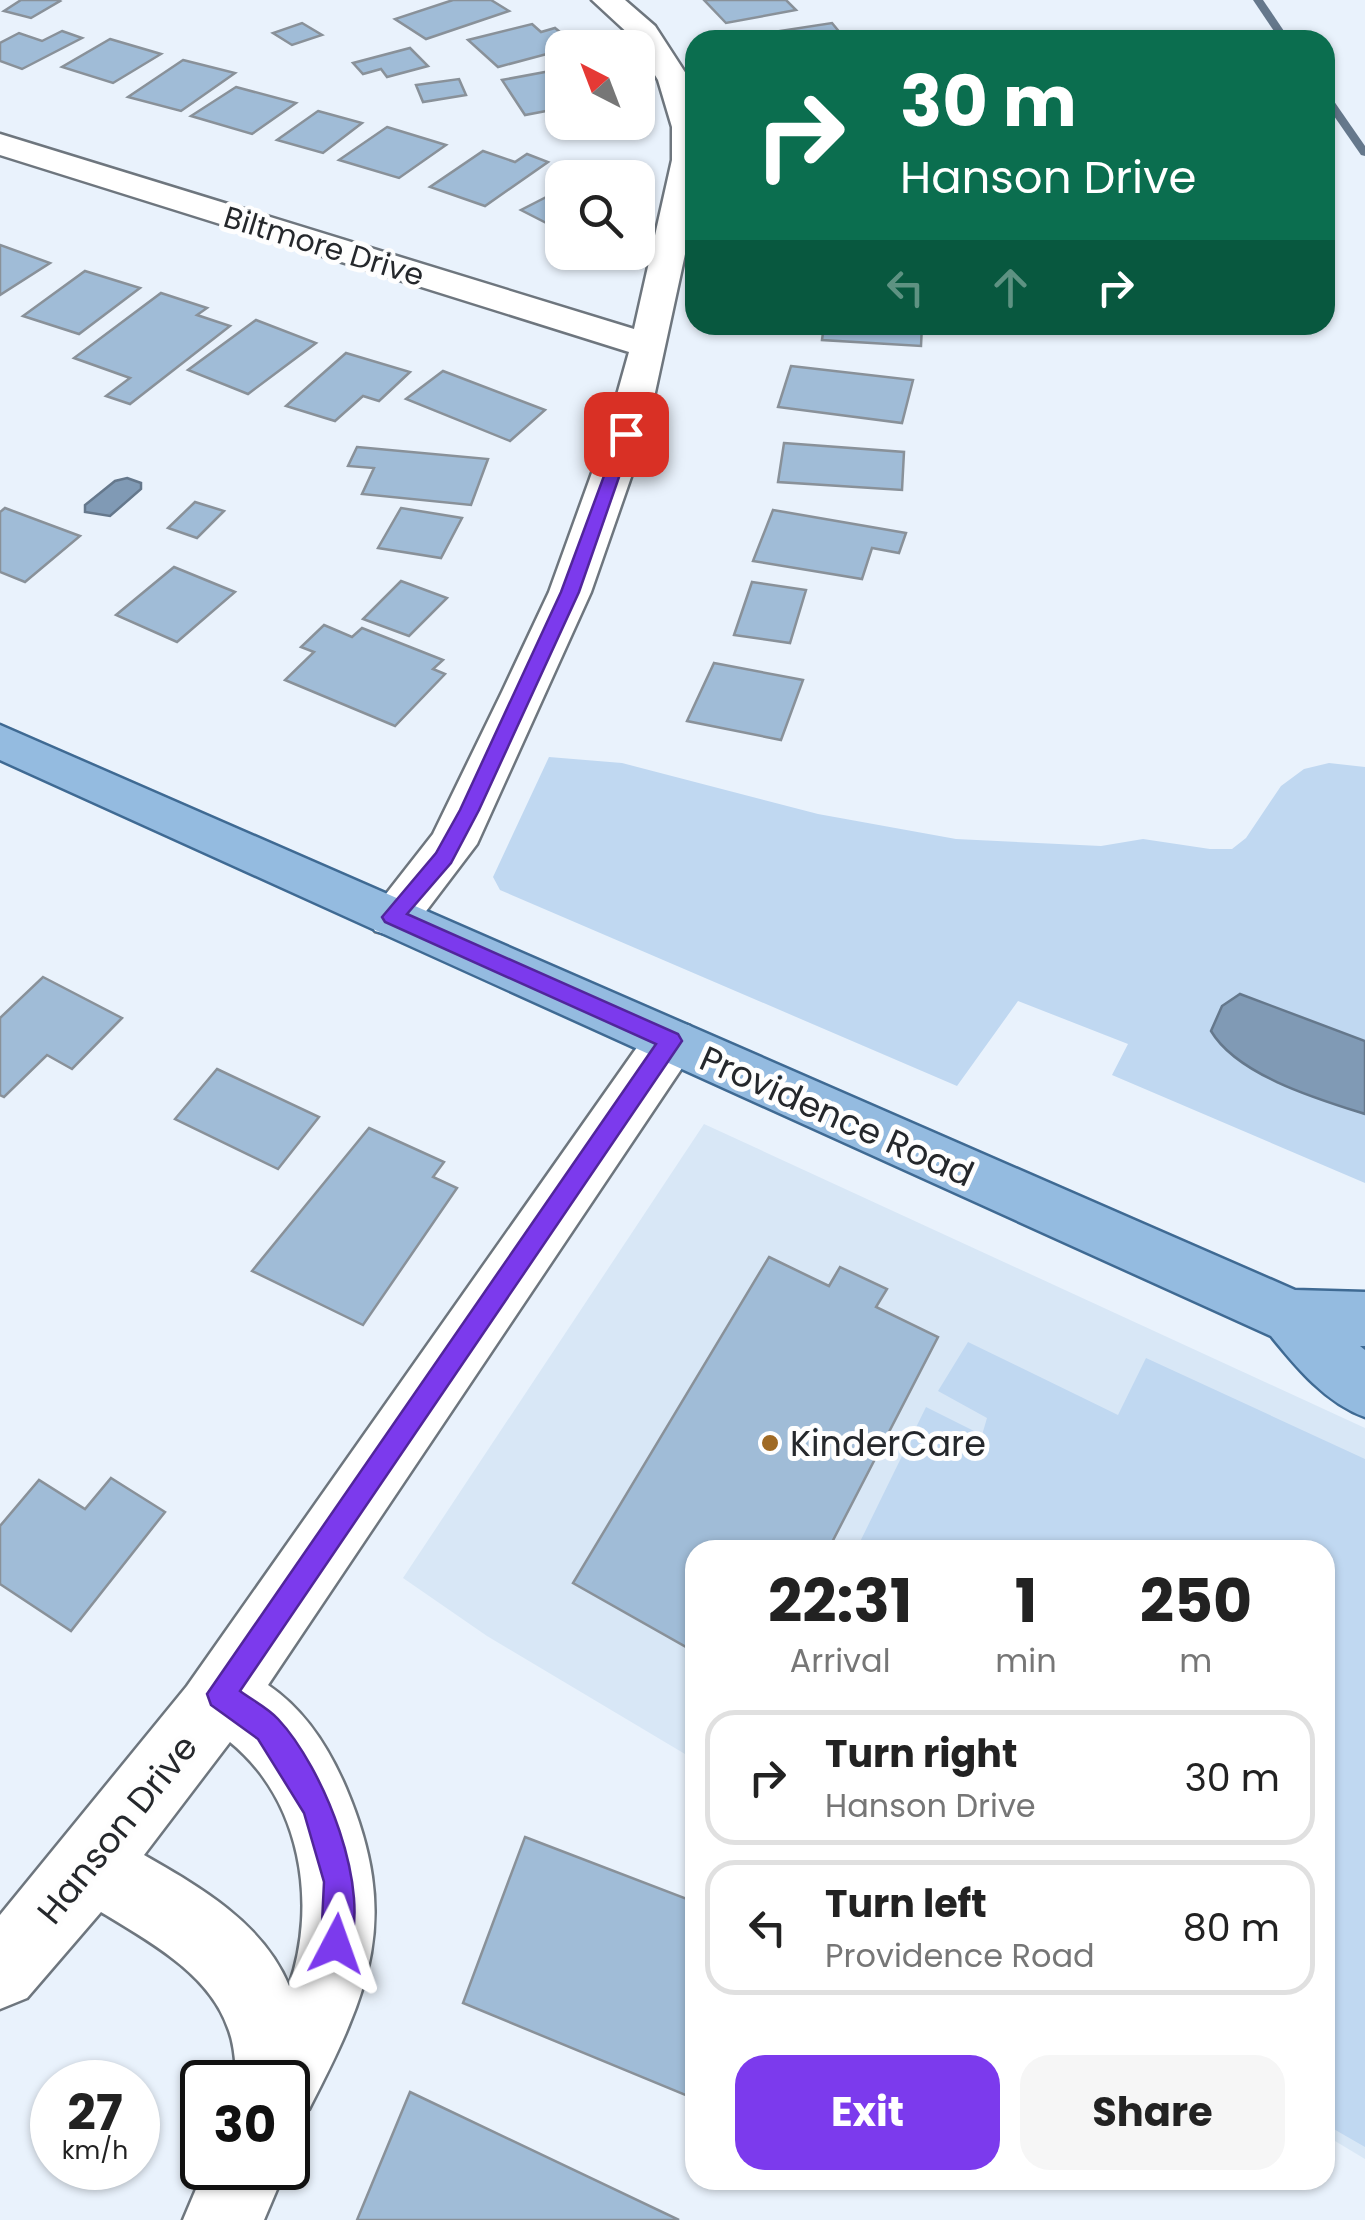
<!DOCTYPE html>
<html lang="en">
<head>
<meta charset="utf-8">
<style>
	:root { --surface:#fff; --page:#f6f6f6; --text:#222; --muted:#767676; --line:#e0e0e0; --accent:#7c3aed }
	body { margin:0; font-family:Poppins,sans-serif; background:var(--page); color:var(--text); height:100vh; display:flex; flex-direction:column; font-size:38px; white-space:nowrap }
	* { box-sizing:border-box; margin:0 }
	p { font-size:32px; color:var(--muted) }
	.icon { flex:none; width:55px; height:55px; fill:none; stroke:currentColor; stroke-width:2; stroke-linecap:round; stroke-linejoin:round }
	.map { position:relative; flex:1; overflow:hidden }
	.details { position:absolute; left:685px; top:1540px; width:650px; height:650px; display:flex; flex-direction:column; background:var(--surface); border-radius:30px; box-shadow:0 2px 8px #0004 }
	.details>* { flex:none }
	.banner { position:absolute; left:685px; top:30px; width:650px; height:305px; border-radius:30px; box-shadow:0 2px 8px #0004; background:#0b6e4f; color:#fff; overflow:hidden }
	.needle { width:65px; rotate:318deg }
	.controls { position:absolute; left:545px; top:30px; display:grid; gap:20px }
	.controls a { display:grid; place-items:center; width:110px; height:110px; border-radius:20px; background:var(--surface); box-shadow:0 2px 8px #0004; font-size:50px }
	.speed { position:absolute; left:30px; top:2060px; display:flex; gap:20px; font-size:50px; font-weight:700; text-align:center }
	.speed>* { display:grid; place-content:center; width:130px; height:130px; border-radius:50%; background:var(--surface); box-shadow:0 2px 8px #0004; line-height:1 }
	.speed small { font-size:25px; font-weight:400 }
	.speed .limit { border:5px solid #111; border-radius:15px; background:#fff; color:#111 }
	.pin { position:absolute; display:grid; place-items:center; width:85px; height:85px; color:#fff; margin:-42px; border-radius:20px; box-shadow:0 5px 15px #0006 }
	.me { position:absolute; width:110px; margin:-55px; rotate:4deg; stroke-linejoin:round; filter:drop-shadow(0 0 8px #0008) }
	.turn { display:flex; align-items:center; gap:35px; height:210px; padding:0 50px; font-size:45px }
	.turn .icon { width:130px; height:130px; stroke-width:2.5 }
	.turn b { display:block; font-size:70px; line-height:85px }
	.lanes { display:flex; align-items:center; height:95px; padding:0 50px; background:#0003; justify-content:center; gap:50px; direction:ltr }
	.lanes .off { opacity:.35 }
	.eta { display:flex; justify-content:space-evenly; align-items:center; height:170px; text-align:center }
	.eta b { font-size:60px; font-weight:700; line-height:70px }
	.action { display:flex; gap:20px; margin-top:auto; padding:20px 50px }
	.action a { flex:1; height:115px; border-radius:30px; background:var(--accent); color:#fff; font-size:40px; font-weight:700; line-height:115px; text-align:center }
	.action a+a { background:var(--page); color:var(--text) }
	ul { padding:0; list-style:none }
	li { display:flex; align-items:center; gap:30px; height:135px; margin:0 20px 15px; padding:0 30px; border:5px solid var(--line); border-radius:30px }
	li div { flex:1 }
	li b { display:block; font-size:38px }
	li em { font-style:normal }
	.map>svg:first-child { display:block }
	.built { fill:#d8e7f6 }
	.green { fill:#c0d8f1 }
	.water { fill:#809ab5; stroke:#65788c; stroke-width:2.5 }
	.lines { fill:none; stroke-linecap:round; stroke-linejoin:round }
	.stream { fill:#65788c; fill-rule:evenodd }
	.building { fill:#a0bcd7; stroke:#899199; stroke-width:2.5 }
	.minor-casing { stroke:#6e767e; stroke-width:5 }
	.major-casing { stroke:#3f6a93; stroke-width:5 }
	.minor { fill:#fff; fill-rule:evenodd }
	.major { fill:#94bbe0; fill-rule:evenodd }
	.route { fill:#7c3aed; stroke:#51269a; stroke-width:2.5 }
	.poi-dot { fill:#9f6923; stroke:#fefefe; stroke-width:4 }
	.labels { text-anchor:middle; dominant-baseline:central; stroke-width:10; stroke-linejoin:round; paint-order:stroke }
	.far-street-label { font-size:30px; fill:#25282c; stroke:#fefefe }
	.street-label { font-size:35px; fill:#25282c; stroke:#fefefe }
	.poi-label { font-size:35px; fill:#25282c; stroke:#fefefe; text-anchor:start }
</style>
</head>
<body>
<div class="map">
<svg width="1365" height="2220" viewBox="0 0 1365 2220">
	<rect width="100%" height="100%" fill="#e9f2fc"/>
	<polygon class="built" points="704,1124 1365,1428 1365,2159 1325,2135 1325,1550 695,1550 695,1760 487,1636 403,1578"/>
	<g class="green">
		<polygon points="549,757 622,763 818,814 956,839 1101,846 1143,839 1210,849 1232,849 1246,838 1281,786 1304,769 1329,763 1365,767 1365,1183 1112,1075 1128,1044 1018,1001 957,1086 500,890 493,877"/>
		<polygon points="968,1342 1118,1415 1146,1358 1365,1459 1365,2147 1325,2124 1325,1550 856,1550 926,1407 982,1435 987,1418 938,1391"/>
	</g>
	<g class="water">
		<polygon points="127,478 141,483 141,489 110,516 85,512 85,505 115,481"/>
		<path d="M1240 994 1365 1041V1114C1317 1099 1237 1075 1211 1031L1222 1006Z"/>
	</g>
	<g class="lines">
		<g class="stream">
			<polygon points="1253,0 1263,0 1290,40 1280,40"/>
			<polygon points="1325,93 1329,94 1365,146 1365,156 1361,155 1325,103"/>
		</g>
	</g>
	<g class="building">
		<polygon points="21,0 58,0 60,1 31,18 4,11"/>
		<polygon points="453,0 491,0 509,11 426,39 395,19"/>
		<polygon points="704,0 786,0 796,10 726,23"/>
		<polygon points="302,23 322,35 292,45 273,33"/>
		<polygon points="832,23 846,40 766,40 761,34"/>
		<polygon points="532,24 541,32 555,28 577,46 498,67 468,40"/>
		<polygon points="62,31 82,38 22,69 0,61 0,43 19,33 42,41"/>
		<polygon points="110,39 161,54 113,83 62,67"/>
		<polygon points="410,48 428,66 387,77 381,69 363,74 353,63"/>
		<polygon points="183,60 235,73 181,111 128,97"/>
		<polygon points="561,69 562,108 525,115 502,80"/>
		<polygon points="459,79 466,95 423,102 416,85"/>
		<polygon points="236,87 296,103 252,134 191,116"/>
		<polygon points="318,111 362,123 323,153 277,140"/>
		<polygon points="387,127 446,145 399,178 339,160"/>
		<polygon points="483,151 515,162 527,154 548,162 485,206 430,187"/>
		<polygon points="562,189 562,231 521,210"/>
		<polygon points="0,245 50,263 0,295"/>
		<polygon points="85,271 140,288 79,334 23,316"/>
		<polygon points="161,293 207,308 197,315 230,326 130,404 106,396 130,378 74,358"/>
		<polygon points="256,320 316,343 248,394 188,370"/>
		<polygon points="824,325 922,325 921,346 822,340"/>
		<polygon points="346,353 410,372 379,401 363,396 335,421 286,406"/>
		<polygon points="791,366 913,380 902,423 778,407"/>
		<polygon points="443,371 545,410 510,441 406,399"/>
		<polygon points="784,443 904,452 902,490 778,482"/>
		<polygon points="357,447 488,459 471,505 362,494 374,468 348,466"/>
		<polygon points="195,502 224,511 197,538 168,528"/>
		<polygon points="5,508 80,536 25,582 0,572 0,512"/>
		<polygon points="401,508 462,518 441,558 378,548"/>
		<polygon points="773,510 906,533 899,553 872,548 862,579 753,561"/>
		<polygon points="174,567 235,592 177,642 116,615"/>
		<polygon points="401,581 447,598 409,636 363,619"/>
		<polygon points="752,582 806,590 790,643 734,635"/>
		<polygon points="324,625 352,637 362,628 443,660 433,669 445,674 395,726 285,680 314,652 301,647"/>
		<polygon points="714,663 803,680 781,740 687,721"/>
		<polygon points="43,977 122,1018 72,1069 47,1055 4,1097 0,1095 0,1018"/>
		<polygon points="217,1069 319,1117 278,1169 175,1119"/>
		<polygon points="369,1128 444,1162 433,1177 457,1188 363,1325 252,1271"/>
		<polygon points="769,1257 829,1286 840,1267 887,1289 876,1307 938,1337 828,1550 695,1550 695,1652 573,1583"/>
		<polygon points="111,1478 165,1512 71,1631 0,1584 0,1526 39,1480 85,1509"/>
		<polygon points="525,1837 695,1902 695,2099 463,2003"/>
		<polygon points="410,2092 679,2220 357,2220"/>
	</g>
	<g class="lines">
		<g class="minor-casing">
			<g id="minor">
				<polygon points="592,0 625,0 655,26 690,80 695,98 695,208 646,434 591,592 477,844 411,931 393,936 375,931 368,917 433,834 502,692 549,592 606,434 629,352 0,155 0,134 634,329 672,160 672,127 658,80 632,37"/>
				<path d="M671 1020 690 1026 698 1041 690 1056 268 1685C305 1710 329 1748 346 1788 401 1918 370 1991 309 2109L288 2119V2082H237C235 2064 235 2045 228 2028 209 1973 147 1940 101 1912L27 1998 0 2009V1915L187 1686 652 1026ZM230 1742C301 1800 318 1903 289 1986 263 1923 200 1887 144 1855Z"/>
				<polygon points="205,2168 286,2168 264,2220 183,2220"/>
			</g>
		</g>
		<g class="major-casing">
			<path id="major" d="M0 725 1295 1290 1365 1292V1346H1360L1365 1350V1417C1326 1403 1297 1368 1271 1336L0 760Z"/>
		</g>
		<use href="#minor" class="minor"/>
		<use href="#major" class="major"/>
	</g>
	<path class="route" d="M621 430 634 434 579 592 479 810 451 863 407 914 678 1034 682 1041 240 1691C252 1700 268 1708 278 1719 323 1767 374 1891 347 1955L336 1960 326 1955 321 1944 324 1882 304 1813 258 1739 211 1705 207 1694 656 1044 385 922 382 917 436 853 460 810 561 592Z"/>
	<circle class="poi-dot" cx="770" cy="1443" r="10"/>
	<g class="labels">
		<g class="far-street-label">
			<text transform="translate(324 246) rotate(17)">Biltmore Drive</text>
		</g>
		<g class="street-label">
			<text transform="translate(837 1116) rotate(24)">Providence Road</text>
			<text transform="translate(117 1829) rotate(-51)">Hanson Drive</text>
		</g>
		<g class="poi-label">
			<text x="790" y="1443">KinderCare</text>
		</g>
	</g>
</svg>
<div class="controls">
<a><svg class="needle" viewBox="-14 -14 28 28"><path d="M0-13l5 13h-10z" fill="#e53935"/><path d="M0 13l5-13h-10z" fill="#767676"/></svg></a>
<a><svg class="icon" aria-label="search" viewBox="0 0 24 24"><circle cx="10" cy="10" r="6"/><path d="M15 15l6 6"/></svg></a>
</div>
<div class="speed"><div>27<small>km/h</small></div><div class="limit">30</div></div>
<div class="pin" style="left:626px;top:434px;background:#d93025"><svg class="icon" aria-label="arrive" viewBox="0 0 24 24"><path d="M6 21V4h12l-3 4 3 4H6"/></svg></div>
<svg class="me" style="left:336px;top:1944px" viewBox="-20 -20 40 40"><path d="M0-17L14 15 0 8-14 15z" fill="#7c3aed" stroke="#fff" stroke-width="4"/></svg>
<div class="banner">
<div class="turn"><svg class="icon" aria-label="right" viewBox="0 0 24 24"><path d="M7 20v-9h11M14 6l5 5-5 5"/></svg><div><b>30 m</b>Hanson Drive</div></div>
<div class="lanes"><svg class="icon off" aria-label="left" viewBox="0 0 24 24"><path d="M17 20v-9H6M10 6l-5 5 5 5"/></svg><svg class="icon off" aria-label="ahead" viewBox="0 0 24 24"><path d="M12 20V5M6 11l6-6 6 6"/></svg><svg class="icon" aria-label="right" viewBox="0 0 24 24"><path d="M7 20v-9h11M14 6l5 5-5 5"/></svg></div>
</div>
<section class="details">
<div class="eta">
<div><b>22:31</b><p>Arrival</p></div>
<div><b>1</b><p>min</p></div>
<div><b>250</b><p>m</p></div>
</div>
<ul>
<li><svg class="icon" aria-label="right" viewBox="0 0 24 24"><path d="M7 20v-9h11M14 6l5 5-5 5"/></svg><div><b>Turn right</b><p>Hanson Drive</p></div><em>30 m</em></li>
<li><svg class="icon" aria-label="left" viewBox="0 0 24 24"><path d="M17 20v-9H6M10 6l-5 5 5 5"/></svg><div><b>Turn left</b><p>Providence Road</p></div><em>80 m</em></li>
</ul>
<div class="action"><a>Exit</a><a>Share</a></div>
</section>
</div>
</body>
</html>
